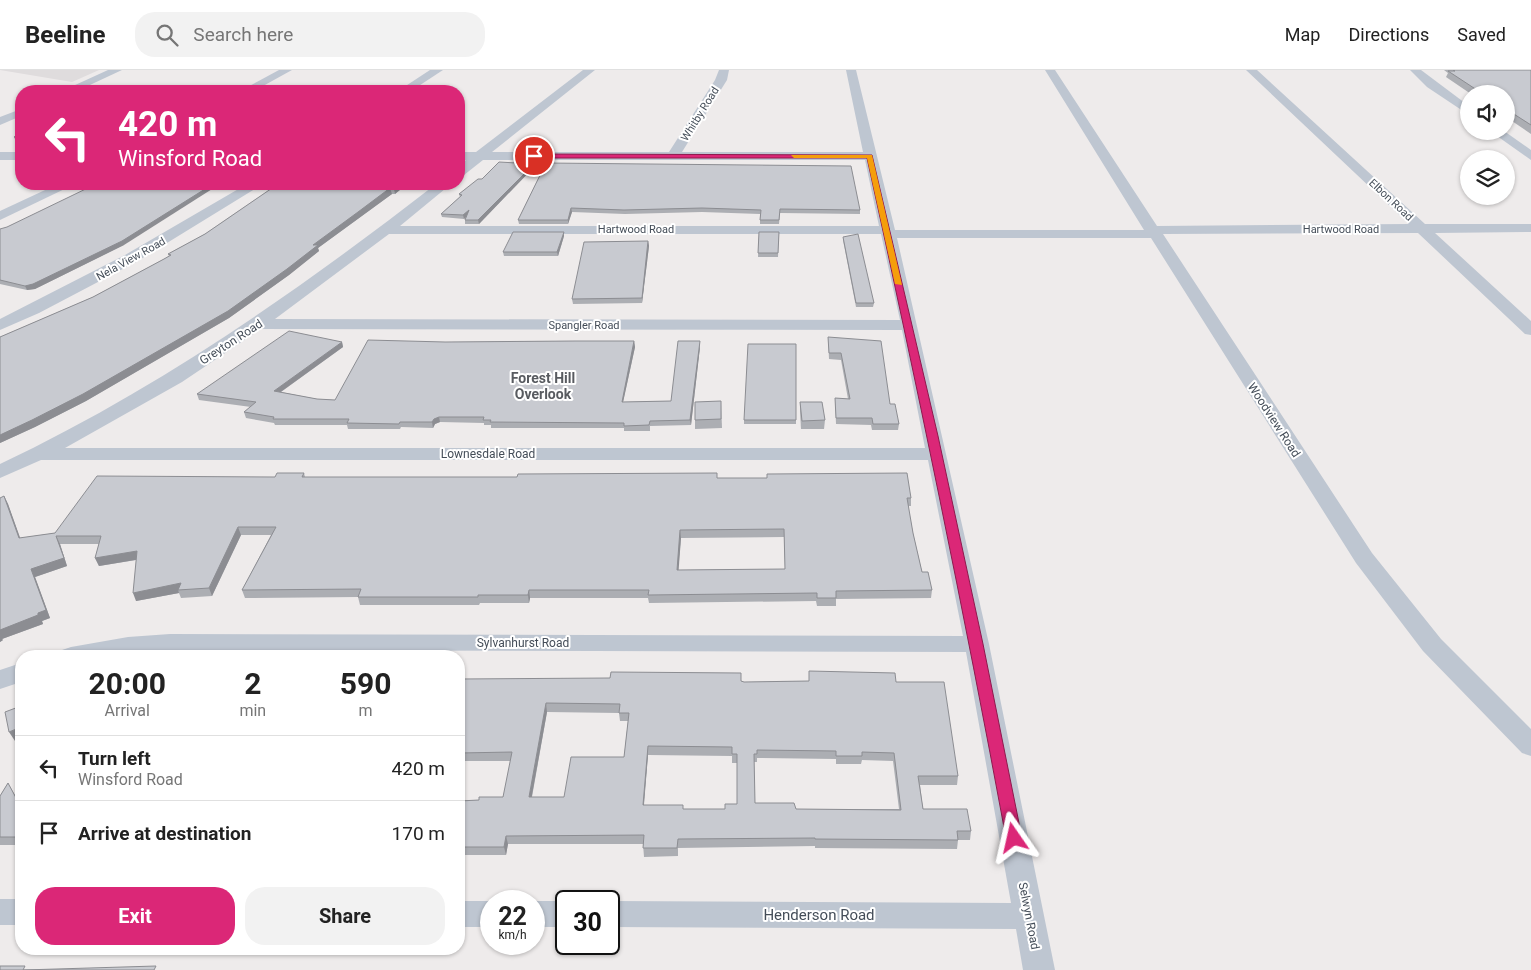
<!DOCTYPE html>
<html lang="en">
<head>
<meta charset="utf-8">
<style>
	:root { --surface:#fff; --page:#f2f2f2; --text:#222; --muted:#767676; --line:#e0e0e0; --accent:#db2777 }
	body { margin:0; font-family:Roboto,sans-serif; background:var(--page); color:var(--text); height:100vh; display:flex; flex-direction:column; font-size:19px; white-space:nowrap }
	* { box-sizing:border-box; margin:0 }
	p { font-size:16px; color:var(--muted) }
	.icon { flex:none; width:28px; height:28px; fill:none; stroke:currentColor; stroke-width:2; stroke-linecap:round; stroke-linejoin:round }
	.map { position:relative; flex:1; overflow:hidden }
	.details { position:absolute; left:15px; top:580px; width:450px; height:305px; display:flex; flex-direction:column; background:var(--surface); border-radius:20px; box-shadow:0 1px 4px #0004 }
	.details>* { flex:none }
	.top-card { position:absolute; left:15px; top:15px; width:450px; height:105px; border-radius:20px; box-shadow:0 1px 4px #0004; background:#db2777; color:#fff; overflow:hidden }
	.fabs { position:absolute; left:1460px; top:15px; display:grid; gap:10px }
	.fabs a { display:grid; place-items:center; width:55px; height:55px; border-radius:50%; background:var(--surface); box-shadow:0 1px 4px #0004; font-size:25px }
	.speed { position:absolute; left:480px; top:820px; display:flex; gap:10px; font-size:25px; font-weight:700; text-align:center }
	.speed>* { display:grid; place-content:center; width:65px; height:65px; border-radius:50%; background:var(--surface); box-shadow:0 1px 4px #0004; line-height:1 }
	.speed small { font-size:12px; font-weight:400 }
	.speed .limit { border:2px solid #111; border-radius:8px; background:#fff; color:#111 }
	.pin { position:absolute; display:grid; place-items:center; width:42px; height:42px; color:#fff; margin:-21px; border:2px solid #fff; border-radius:50%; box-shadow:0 1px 5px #0007 }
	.me { position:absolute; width:55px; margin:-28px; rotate:349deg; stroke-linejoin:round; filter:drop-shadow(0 0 4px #0008) }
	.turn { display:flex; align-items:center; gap:18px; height:105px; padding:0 20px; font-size:22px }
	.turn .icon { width:65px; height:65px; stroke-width:2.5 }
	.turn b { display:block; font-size:35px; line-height:42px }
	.eta { display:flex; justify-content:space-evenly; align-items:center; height:85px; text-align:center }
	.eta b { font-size:30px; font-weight:700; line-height:35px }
	.action { display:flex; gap:10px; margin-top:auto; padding:10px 20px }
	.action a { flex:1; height:58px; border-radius:20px; background:var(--accent); color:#fff; font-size:20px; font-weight:700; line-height:58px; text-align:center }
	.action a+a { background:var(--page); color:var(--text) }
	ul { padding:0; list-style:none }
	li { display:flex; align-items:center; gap:15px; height:65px; padding:0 20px; border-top:1px solid var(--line) }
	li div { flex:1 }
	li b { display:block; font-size:19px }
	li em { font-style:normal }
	header { display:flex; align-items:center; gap:30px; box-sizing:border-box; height:70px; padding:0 25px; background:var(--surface); border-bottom:1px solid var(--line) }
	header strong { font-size:24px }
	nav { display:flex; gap:28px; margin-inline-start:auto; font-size:18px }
	.search { width:350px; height:45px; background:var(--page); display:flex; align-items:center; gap:12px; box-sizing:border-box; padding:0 18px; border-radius:20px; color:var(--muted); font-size:19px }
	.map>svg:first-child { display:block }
	.education { fill:#dfdcdd }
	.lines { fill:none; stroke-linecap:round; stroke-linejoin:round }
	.street { fill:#bec6d1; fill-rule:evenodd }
	.wall { fill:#acaeb3; fill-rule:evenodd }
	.shaded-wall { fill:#8c8d92 }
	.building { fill:#c8cad0; stroke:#8c8d92; fill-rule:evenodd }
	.route { fill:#db2777; stroke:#8e194d }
	.slow { fill:#f59e0b }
	.labels { text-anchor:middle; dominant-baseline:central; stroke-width:4; stroke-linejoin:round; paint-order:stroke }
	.far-street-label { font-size:11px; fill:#444d58; stroke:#fff }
	.street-label { font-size:12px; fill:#444d58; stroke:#fff }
	.neighbourhood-label { font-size:14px; font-weight:bold; fill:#585b60; stroke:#fff }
	.near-street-label { font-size:15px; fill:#444d58; stroke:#fff }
</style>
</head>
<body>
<header>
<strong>Beeline</strong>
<div class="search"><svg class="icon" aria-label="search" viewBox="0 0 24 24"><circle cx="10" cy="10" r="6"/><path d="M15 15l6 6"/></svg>Search here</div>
<nav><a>Map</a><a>Directions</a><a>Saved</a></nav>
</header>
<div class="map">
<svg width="1531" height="900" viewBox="0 0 1531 900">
	<rect width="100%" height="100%" fill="#eeebeb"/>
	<polygon class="education" points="0,0 99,0 72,12"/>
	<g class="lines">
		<g class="street">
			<polygon points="108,0 122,0 77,21 62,21"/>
			<polygon points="279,0 292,0 254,21 240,21"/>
			<polygon points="430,0 443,0 411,21 398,21"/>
			<path d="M583 0H595L492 82H669L715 10 719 0H729L727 10 682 82H863L846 0H856L895 160H1144L1045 0H1055L1157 156 1409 154 1246 0H1257L1425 154H1531V162L1435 163 1531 251V265L1525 264 1418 163 1163 164 1372 483 1441 569 1531 659V686L1522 683 1423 581 1356 493 1151 168H897L989 574 1055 900H1023L1016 859 609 857V831L1011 833 966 582 170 580 114 586H59L62 580 71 577 128 567 170 564 963 566 928 390H41L0 408V394C158 319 298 221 436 114H451L400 156H879L865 90H483L464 105 459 106V96L466 90H459V82H476ZM389 164H881L900 250 275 249ZM261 259 902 260 925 378H65L182 312Z"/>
			<polygon points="1410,0 1421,0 1469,36 1469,45 1427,17"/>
			<polygon points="21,39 21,46 0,55 0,47"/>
			<polygon points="1490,61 1504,61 1531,80 1531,90"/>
			<rect x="0" y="82" width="21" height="8"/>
			<polygon points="58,114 75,114 0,150 0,141"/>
			<polygon points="247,114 263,114 136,192 39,243 0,260 0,249 125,185"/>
			<polygon points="21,593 21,612 0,619 0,600"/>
			<rect x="0" y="829" width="21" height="26"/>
			<polygon points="459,831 493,831 491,857 459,857"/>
			<polygon points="532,831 568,831 566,857 534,857"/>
		</g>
	</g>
	<g class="wall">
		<polygon points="1444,0 1531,0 1531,64 1506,47 1506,24 1471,24 1446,7 1448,3"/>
		<polygon points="21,63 21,77 18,77 14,67"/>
		<polygon points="546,93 860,140 860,144 780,143 779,154 760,154 760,144 702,142 625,144 572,142 568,154 519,154 518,150"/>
		<polygon points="534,94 534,97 479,154 465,154 465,150 466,147 464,149 442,147 441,144 460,127 459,124 482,109"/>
		<polygon points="278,114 407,114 395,124 392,124 318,178 319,181 289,205 229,248 86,331 35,357 0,373 0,267 93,227 164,189 169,186 168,184 205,164"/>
		<polygon points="0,159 124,175 35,219 27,220 0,214"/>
		<polygon points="759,162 779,162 778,187 758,187"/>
		<polygon points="564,166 558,186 504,186 503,182"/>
		<polygon points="843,167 874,233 873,237 856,237 843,170"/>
		<polygon points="648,171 649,176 642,233 573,234 572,229"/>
		<polygon points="828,267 890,334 899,354 898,360 872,360 871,355 836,354 835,328 848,329 841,290 829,289"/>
		<polygon points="634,271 635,277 623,332 671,331 700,277 691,355 650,356 650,361 624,361 624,358 491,358 491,355 484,355 484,353 440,352 435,354 433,358 401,357 400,359 348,359 347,355 275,355 274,353 246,348 244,342 251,337 199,330 197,324 342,272 343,277 281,322 317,329 335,330 445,272"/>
		<polygon points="796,274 796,354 744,354 744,350"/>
		<polygon points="721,331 722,358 695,359 695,350"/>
		<polygon points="800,332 825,350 824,359 801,359 800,341"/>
		<path d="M304 403 305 407 717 408 911 428V436H908L913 463 922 502 932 520 931 528 836 529V536H817L816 531 649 533 648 528H530L529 533H480L479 535H360L358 527 245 528 242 520 271 465H241L212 526 181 528 179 523 136 531V490L99 496 95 488 99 474H60L67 496 35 507 50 548 42 551 43 554 2 569 3 570 0 572 4 426 8 434 20 468 55 463 275 407ZM784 467 785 499 678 500 681 468Z"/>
		<path d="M809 601 896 612 958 706 957 715H920L923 739 971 761 970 770H958L957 779 815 778V776L678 778V786L644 787 643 774H508L506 785H459V731L479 730 503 727 511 691H459V609L741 611 744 612 809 611ZM547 642 619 643 620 651H628L624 687 564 727H532ZM648 685 732 686V693H737V734L725 739H683L644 735ZM757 688 836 689V694H861L862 690 893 691 899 739H796L755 733 754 692H757Z"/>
		<polygon points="8,713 21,736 21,775 0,775 0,726"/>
	</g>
	<g class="shaded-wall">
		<polygon points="534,94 534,97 479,154 478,150"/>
		<polygon points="213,114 220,114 124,175 35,219 27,220 25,216"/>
		<polygon points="400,114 407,114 395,124 394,119"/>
		<polygon points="390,118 392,124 318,178 319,181 289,205 229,248 86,331 35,357 0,373 0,365 313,175"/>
		<polygon points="571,138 572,142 568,154 568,150"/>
		<polygon points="469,140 470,144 464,149 463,145"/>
		<polygon points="564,162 564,166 558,186 557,182"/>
		<polygon points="648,171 649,176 642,233 642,228"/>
		<polygon points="634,271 635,277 622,337 622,332"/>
		<polygon points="700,271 700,277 691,355 690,350"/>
		<polygon points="342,272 343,277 275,326 274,321"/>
		<polygon points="439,347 440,352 435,354 433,358 432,352 434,349"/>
		<polygon points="4,426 8,434 23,476 19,468"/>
		<polygon points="238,457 241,465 212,526 209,518"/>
		<polygon points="680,460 681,468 678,508 677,500"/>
		<polygon points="56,466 60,474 67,496 35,507 50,548 42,551 43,554 2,569 3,570 0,572 0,560 31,499"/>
		<polygon points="137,481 141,489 99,496 95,488"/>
		<polygon points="181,513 178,520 179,523 136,531 133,523"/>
		<polygon points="529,520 530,528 529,533 528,525"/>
		<polygon points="546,633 547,642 530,736 529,727"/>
		<polygon points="21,657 21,669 15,671 9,662"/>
		<polygon points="648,676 648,685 643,744 643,735"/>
		<polygon points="506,766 508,774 506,785 504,777"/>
	</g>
	<g class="building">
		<polygon points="1453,0 1531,0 1531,55 1506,39 1506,24 1483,24 1448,1 1455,1"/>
		<polygon points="21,63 21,68 14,67"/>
		<polygon points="499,92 534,94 478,150 465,150 469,140 463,145 441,144 462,125 459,124 478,109 482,109"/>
		<polygon points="546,93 851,96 860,140 780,139 779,150 760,150 761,140 702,138 624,140 571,138 568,150 518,150"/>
		<polygon points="96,114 213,114 122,171 33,214 25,216 0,210 0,159 7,157"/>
		<polygon points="278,114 400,114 394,119 390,118 358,142 313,175 318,175 287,199 228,241 83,324 32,350 0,365 0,267 93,227 164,189 171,185 168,184 205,164"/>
		<polygon points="513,162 564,162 557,182 503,182"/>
		<polygon points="759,162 779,162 778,183 758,183"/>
		<polygon points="858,164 874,233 856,233 843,167"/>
		<polygon points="648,171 642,228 572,229 584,172"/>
		<polygon points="289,261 342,272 274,321 317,329 335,330 368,270 445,272 575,271 634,271 622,332 671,331 678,271 700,271 690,350 650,351 649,355 624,356 624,353 490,352 491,350 483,350 484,347 439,347 434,349 432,352 400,352 399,354 347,353 349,349 273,349 274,347 244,342 256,332 197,324"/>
		<polygon points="828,267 881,271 890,334 895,334 899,354 873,354 872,348 836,348 835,328 850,329 841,283 829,283"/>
		<polygon points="748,274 796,274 796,350 744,350"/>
		<polygon points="721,331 721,349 695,350 695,332"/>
		<polygon points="800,332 822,332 825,350 802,351"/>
		<path d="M277 403H304L302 407H517L518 404 717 403V408H767V404L907 403 911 428H907L913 463 922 502H928L932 520 836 521V528H817V523L648 525 649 520H529L528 525H478V527H358L361 519 242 520 276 457H238L209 518 178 520 181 513 133 523 137 481 95 488 101 466H56L64 488 31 499 46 540 38 543V545L0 560V428L4 426 19 468 55 463 97 406 275 407ZM784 459 785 499 677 500 680 460Z"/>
		<path d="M809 601 895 603 896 612H944L958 706H918L923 739H967L971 761H957L958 770 815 769V768L678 769 677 778H643L644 765 506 766 504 777H459V731L479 730V727H503L512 682 459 683V609L610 608 611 602 741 603V611L744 612 809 611ZM546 633 620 634 619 643H629L624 687H571L564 727H529ZM648 676 732 677V684H737V734H725V739H683V735H643ZM757 680 836 681V686H862V682L894 683 901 740 796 739 794 733H755L754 684H757Z"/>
		<polygon points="21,636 21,657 9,662 5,642"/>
		<polygon points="18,696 21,696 21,711"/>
		<polygon points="8,713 21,737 21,767 0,767 0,726"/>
		<polygon points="0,896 25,896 23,900 156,896 154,900 0,900"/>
	</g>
	<path class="route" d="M534 84 872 85 938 366 983 574 1022 768 1020 773 1014 775 1009 773 1006 768C964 541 917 315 867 88H531Z"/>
	<polygon class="slow" points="791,85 872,85 902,215 895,214 867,88 794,88"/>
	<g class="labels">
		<g class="far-street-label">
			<text transform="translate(700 44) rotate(-58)">Whitby Road</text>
			<text transform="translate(1391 130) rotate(43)">Elbon Road</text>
			<text x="636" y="159">Hartwood Road</text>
			<text x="1341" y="159">Hartwood Road</text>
			<text transform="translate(131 189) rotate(-29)">Nela View Road</text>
			<text x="584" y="255">Spangler Road</text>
		</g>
		<g class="street-label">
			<text transform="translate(231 272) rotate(-33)">Greyton Road</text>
			<text transform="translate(1274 350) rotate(57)">Woodview Road</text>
			<text x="488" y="384">Lownesdale Road</text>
			<text x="523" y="573">Sylvanhurst Road</text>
			<text transform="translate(1029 846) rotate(79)">Selwyn Road</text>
		</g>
		<g class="neighbourhood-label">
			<text x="543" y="308">Forest Hill<tspan x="543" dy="16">Overlook</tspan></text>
		</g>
		<g class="near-street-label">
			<text x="819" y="845">Henderson Road</text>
		</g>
	</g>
</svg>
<div class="fabs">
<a><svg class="icon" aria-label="sound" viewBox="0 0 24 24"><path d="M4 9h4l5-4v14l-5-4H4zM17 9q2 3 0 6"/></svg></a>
<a><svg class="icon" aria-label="layers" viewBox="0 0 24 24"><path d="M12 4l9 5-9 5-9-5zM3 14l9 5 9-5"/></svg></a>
</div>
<div class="speed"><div>22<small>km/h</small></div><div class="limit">30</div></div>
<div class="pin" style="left:534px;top:86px;background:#d93025"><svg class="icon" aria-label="arrive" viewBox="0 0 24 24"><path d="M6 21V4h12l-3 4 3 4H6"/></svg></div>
<svg class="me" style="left:1014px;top:768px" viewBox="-20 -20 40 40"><path d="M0-17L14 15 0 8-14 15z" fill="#db2777" stroke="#fff" stroke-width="4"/></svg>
<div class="top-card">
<div class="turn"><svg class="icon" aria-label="left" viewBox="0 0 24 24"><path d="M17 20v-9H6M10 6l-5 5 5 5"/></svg><div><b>420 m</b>Winsford Road</div></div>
</div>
<section class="details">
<div class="eta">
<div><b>20:00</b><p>Arrival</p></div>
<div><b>2</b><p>min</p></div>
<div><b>590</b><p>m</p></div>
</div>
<ul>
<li><svg class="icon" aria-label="left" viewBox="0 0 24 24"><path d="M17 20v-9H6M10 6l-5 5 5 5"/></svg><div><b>Turn left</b><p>Winsford Road</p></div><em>420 m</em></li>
<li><svg class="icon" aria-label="arrive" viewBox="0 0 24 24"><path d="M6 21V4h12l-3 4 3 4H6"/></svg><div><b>Arrive at destination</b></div><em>170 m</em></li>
</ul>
<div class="action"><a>Exit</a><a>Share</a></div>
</section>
</div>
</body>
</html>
